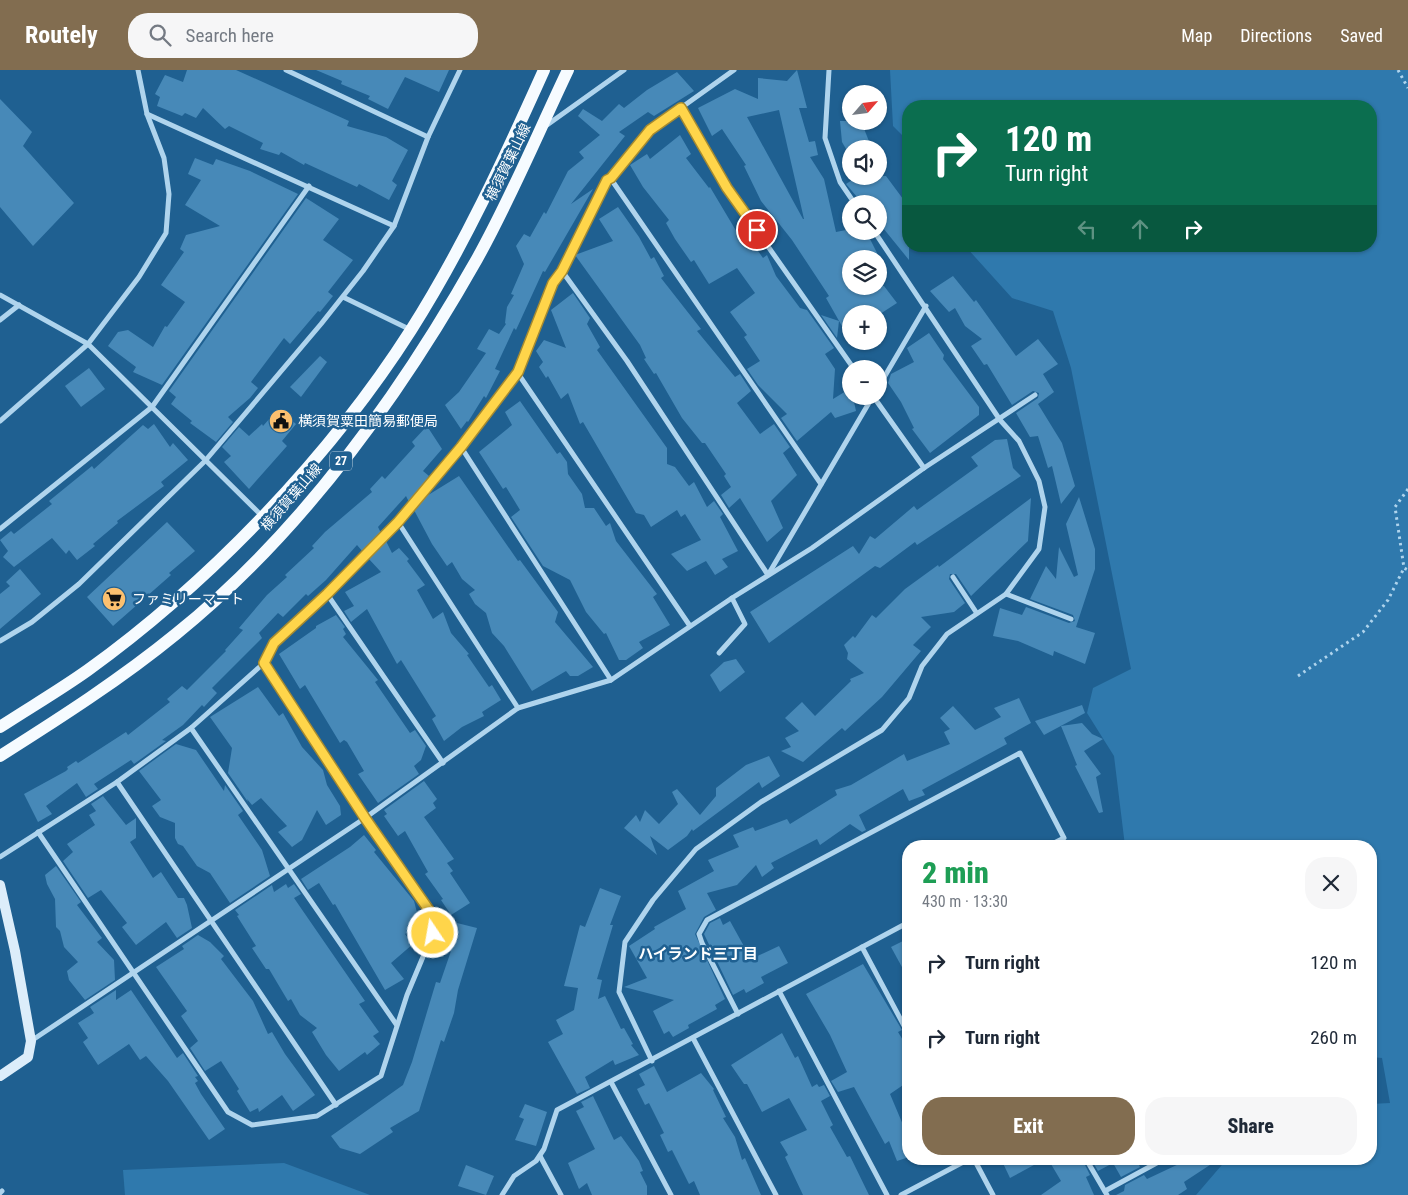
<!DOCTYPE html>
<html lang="en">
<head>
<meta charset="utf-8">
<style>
	:root { --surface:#fff; --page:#f6f6f7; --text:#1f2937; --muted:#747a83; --accent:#826d50 }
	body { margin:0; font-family:"Roboto Condensed","Noto Sans JP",sans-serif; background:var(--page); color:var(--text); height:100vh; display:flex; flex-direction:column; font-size:19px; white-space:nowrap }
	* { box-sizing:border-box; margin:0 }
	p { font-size:16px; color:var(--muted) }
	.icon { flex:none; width:28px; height:28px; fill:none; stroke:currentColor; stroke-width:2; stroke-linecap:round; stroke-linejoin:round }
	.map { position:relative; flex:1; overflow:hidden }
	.drawer { position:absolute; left:902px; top:770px; width:475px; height:325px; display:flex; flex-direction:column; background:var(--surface); border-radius:20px; box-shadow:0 1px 4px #0004 }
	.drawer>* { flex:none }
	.guide { position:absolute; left:902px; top:30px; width:475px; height:152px; border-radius:20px; box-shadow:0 1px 4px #0004; background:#0b6e4f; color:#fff; overflow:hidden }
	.needle { width:32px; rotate:62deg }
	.fabs { position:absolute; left:842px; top:15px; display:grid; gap:10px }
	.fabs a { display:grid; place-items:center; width:45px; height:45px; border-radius:50%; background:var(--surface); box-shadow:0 1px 4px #0004; font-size:25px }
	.pin { position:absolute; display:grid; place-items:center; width:42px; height:42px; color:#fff; margin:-21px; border:2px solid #fff; border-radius:50%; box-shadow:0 1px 5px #0007 }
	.me { position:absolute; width:55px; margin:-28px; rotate:348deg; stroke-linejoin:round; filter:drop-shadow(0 0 4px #0008) }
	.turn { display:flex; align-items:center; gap:18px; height:105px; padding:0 20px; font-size:22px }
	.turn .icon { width:65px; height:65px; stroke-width:2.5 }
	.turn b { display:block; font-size:35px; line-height:42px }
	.lanes { display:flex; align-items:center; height:48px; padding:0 20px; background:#0003; justify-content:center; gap:25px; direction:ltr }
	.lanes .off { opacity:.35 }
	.round { display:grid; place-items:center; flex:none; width:52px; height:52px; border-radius:20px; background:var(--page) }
	.head { display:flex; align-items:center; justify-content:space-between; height:85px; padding:0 20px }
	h1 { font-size:30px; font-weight:800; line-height:38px; color:#1e9e55 }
	.button { display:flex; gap:10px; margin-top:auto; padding:10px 20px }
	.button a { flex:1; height:58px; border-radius:20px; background:var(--accent); color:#fff; font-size:20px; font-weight:800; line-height:58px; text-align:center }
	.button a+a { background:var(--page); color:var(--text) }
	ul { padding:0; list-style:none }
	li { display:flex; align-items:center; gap:15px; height:75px; padding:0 20px }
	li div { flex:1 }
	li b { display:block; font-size:19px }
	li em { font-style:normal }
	header { display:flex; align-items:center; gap:30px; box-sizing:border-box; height:70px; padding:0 25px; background:var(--accent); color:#fff }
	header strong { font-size:24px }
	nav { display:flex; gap:28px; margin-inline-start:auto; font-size:18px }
	.search { width:350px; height:45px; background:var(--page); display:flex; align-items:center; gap:12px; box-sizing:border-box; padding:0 18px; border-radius:20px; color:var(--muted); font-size:19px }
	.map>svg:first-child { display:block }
	.green { fill:#2f79ad }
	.building { fill:#4789b8; fill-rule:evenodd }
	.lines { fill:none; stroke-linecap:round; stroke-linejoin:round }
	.path { stroke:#afd4ed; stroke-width:3; stroke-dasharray:2.5 4; stroke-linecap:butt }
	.street { stroke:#afd4ed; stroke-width:5 }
	.secondary { stroke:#dcedfa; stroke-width:10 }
	.primary { stroke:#f6fbff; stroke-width:12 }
	.route-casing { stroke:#a68a30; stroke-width:12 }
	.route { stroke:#ffd54a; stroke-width:9 }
	.labels { text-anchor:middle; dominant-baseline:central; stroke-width:5; stroke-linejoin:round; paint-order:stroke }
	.shield { fill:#1f6091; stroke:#bccfde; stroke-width:1 }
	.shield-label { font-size:12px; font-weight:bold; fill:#fff }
	.street-label { font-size:14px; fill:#fff; stroke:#1f6091 }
	.poi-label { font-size:14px; fill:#fff; stroke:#1f6091; text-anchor:start }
	.neighbourhood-label { font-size:15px; font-weight:bold; fill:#fff; stroke:#1f6091 }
</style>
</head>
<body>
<header>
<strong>Routely</strong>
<div class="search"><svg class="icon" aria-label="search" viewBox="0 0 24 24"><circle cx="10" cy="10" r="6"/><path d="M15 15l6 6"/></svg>Search here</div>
<nav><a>Map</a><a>Directions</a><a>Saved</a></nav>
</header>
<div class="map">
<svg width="1408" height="1125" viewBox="0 0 1408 1125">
	<rect width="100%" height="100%" fill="#1f6091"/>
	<g class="green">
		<polygon points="890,0 1408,0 1408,1125 1196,1125 1227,1089 1371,1089 1371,1034 1390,1033 1382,988 1371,987 1371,776 1125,776 1114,686 1087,643 1093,618 1131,599 1071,298 1053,241 1012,228 966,177 1371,176 1371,36 909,36 909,72 893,56"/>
		<polygon points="284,1093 370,1125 125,1125 123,1100"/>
	</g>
	<g class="building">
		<polygon points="187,0 236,0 349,51 347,56 386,67 408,80 392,111 397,115 389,130 359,114 357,117 305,93 304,95 281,82 279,85 260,79 263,73 229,56 225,59 203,38 196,48 185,43 182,46 157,36 160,27 155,24 165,5 183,12"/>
		<polygon points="316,0 449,0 439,22 405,7 388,39 368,29 370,26 341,14 342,11"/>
		<path d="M797 0 807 38H799L809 72 815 71 818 85 810 87 824 109 836 162 851 159V161H866L880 189H851V216H884L897 233 880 244H851V272L826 228 829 226 792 170 761 131 744 96 746 95 722 59 712 66 698 38 735 19 758 29V8L787 11ZM779 40 804 149H803L747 47Z"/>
		<polygon points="677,2 694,21 654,46 648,42 619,62 625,66 571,134 593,119 545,202 543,201 516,260 514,258 495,299 500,301 486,328 484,326 468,352 467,351 461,359 445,335 459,322 486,283 477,279 489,259 499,264 506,254 505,253 507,237 514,225 511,224 524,194 516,176 524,164 530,167 544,142 546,144 568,101 584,88 579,82 600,65 578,46 583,39 602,51 619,34 624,38 647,20"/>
		<polygon points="0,29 32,62 23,76 74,133 33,176 0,137"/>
		<polygon points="840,51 861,51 872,79 846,79 842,72"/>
		<polygon points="680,65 691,84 686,88 709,118 710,117 738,164 744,161 763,188 767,185 776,206 800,238 807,240 834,278 825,284 835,299 833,329 851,318 856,341 835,348 831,342 797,371 781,348 787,344 758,315 747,299 760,291 744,267 747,265 730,242 755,223 737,198 709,214 694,190 691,192 675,169 666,153 669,150 643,117 630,95 647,84 650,89"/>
		<polygon points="195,88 213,95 216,89 250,101 298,124 162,315 133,302 136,297 108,276 118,262 128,260 153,277 165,256 167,257 185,232 161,215 184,182 180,179 186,165 220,156 185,135 201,110 188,104"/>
		<polygon points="858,106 886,106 909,137 909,190 879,153 879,134 863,134 846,114"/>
		<polygon points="306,128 339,149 323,170 353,190 328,222 333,226 320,242 318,241 290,274 284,268 251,312 258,318 250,328 228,347 233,352 216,372 190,353 192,351 171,334 176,327 169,321"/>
		<polygon points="618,137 639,167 651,189 654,187 664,206 661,208 701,259 697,261 735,307 740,304 751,321 737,333 760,364 774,354 790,377 783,383 797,405 771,431 783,458 767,472 740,428 729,438 721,425 731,417 724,406 726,404 705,373 702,373 682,348 656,303 654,304 644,289 646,288 640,275 575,185 613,171 599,149"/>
		<polygon points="953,206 974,232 976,230 1016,286 1038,269 1058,294 1043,304 1054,322 1038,334 1062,373 1075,416 1061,434 1052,396 1048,398 1038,366 1030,367 1016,343 1038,328 1039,323 1033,321 1012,335 987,294 984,295 971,276 982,269 965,256 955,238 949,242 930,221"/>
		<polygon points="573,223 590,248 587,254 600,277 597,280 667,378 667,394 675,397 689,416 694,412 707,437 714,431 723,444 720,447 738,481 722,489 728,497 715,505 706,491 687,501 671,484 701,470 685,444 681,447 677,440 651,457 644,445 636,443 583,352 580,354 568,323 561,329 548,306 546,308 539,297 543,292 536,281 544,270 566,278 551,240"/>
		<polygon points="821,245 839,251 837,268"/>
		<polygon points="929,263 944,285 943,289 979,337 979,345 930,383 912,359 914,358 901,332 888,313 891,304 914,292 907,278"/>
		<polygon points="320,286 327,292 301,327 290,317"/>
		<polygon points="89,298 105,319 81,337 65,316"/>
		<polygon points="520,331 557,384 560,382 567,392 568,404 582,424 585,438 594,438 606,456 610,453 616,471 657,524 653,527 670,555 639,572 643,578 626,590 619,590 606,563 604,564 586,542 570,510 543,496 511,447 520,440 506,417 503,419 479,382 512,355 505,342"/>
		<polygon points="278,339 296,354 282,371 287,376 249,419 224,392 231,386 222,377 239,357 249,366 262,354 263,356"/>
		<polygon points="154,354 170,377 173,373 188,390 161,412 164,416 117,451 118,453 93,474 95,476 77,490 69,480 66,484 52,468 14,497 3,487 8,481 0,470 11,461 14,464 52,434 49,431 92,396 94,399 143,355 148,359"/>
		<polygon points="427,356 442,379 423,401 429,406 418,421 409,432 406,426 378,457 381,463 363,482 357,475 326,510 308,526 306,524 283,547 278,543 259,563 262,568 212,618 217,623 204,637 202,635 183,655 162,670 166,671 134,694 131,690 94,714 98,719 86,727 77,713 46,736 52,744 38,752 24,724 66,701 68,699 67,697 76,691 78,693 126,662 128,665 170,632 167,629 182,616 187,620 226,581 225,580 243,560 239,558 267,525 287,507 285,505 314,478 312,476 325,462 372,422 370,419 382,406 385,409 415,376 412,372"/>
		<polygon points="1007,369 1013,398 1021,406 917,475 915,472 880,498 875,496 769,573 750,542 853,476 859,484 870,466 875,469 914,436 917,440 978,396 971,387 995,370"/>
		<polygon points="459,406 518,491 520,490 558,542 555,552 593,597 578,606 570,606 566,601 532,621 504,576 492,563 486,543 475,534 469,524 475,520 462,509 452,492 447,496 432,474 414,440 425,427"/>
		<polygon points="1079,427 1095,479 1095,499 1076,557 1095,563 1085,594 1054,581 1053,586 1018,571 993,566 1000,538 1022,545 1026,537 1069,553 1075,551 1073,545 1030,529 1046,496 1056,509 1059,477 1074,507 1078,505 1066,454"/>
		<polygon points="1031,428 1028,471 971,526 956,504 950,504 949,509 965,533 954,542 921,547 931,557 913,575 921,581 882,627 845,661 842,658 803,692 781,681 791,677 785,668 799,661 785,648 802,632 815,646 851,611 850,609 864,603 847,589 848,583 844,575 853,566 855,568 872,545 876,548 905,519 938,495 939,497"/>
		<polygon points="167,452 195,481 169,503 171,505 113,556 87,527"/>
		<polygon points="386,471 392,483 399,478 409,489 407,491 425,515 417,520 433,549 443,542 451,563 469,584 467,585 489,617 492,615 501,630 482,642 484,646 462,657 444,671 432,649 436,646 401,590 397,594 367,539 351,552 344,541 354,536 345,522 381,502 368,488"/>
		<polygon points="20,499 41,524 0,559 0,524 10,516 6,512"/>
		<polygon points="336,545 345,557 343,559 346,564 343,567 378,610 375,612 410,663 415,660 426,676 421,690 414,696 419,704 378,733 358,704 364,701 347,672 344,670 340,673 305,615 300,619 279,584 316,558 316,556"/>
		<polygon points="736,589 745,602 720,622 710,605 724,592"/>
		<polygon points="258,617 279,646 283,643 302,677 323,700 327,715 340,736 341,745 326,755 317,740 302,770 292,777 278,762 287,756 261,728 252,735 247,729 248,732 228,703 232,678 210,647"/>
		<polygon points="1019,628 1031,653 1004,668 1007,674 922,720 925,725 909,731 903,719 859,745 866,760 862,762 850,754 820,775 817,769 771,793 774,798 762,807 756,795 737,815 707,823 716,840 704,847 695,864 725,929 715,935 717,939 688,955 689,958 673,967 669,961 664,964 653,941 674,930 624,917 647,908 629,876 655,859 654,857 686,839 678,821 714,801 708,790 739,777 733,765 753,757 755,761 787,749 790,754 837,725 835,720 851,715 904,684 907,691 950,674 944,662 950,659 940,648 953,636 975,660 1001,647 994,638"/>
		<polygon points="1082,635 1085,643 1044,665 1035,651"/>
		<polygon points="1082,653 1092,664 1103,669 1084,681 1101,704 1096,707 1103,742 1099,743 1075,696 1077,695 1061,656"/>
		<polygon points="176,674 196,680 224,721 225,715 243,741 238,745 262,780 270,806 230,833 210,803 197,796 183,776 178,774 175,768 175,753 160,747 152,736 161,730 139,701"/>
		<polygon points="769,686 780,706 762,718 759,712 693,761 692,759 687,766 668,780 650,766 657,785 624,758 636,745 640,752 645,740 659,754 678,734 672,722 677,719 700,745 716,726 716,718 746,695"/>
		<polygon points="424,711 437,729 433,733 436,738 424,747 454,789 447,793 453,801 450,803 470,833 451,845 441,830 443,829 425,804 428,802 405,761 398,766 384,746 387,744 384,740"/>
		<polygon points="103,726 126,755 136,748 136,768 130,772 153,808 161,802 178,828 184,828 187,835 192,858 177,868 166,852 136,875 122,857 127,853 101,820 88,828 63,791 73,782 67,774 95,755 89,745 96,741 91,734"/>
		<polygon points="364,765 376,780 374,782 414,831 420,854 405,864 413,874 391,893 404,909 385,920 335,834 333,835 319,813 308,820 301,809 350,777"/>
		<polygon points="56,796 81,832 77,835 102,868 97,872 114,890 115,910 85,930 69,910 67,901 78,892 64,877 60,861 56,857 55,829 47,814 45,805"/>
		<polygon points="286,814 288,818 294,814 301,824 294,828 365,931 359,934 379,962 373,966 380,974 367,985 365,982 339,1001 326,985 312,962 317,958 300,945 291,929 288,931 269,899 266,899 252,878 256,876 237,846 239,845 235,840 272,815 274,822"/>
		<polygon points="600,818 621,826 610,855 613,855 597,909 602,910 598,929 605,926 621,959 624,958 633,974 631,975 639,985 615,995 613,990 585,1007 590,1018 577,1024 548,972 563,964 556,950 574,940 578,918 564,916 580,855 585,857"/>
		<polygon points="720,848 723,855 730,851 751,889 779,876 788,893 761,907 764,913 746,923 744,919 733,925 704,864 710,853"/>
		<polygon points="457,853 477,858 458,920 454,943 444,972 441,970 419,1041 390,1058 393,1062 360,1084 340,1078 331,1066 403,1015 412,992 436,912 440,913 451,881"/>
		<polygon points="198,865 210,872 224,886 221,889 253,931 268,964 272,962 285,984 315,1025 293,1041 282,1025 259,1042 258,1038 250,1042 237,1021 239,1019 221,991 205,1001 190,978 198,971 181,946 187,941 156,897 184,879 182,876"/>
		<polygon points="909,868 909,910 891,877"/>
		<polygon points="863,894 902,960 898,962 909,980 909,1011 890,1024 909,1069 909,1087 897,1091 889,1071 885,1074 854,1017 838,1022 831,1011 847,1002 830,965 806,924"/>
		<polygon points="116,920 116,930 131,920 177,988 183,983 198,1006 195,1007 198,1011 195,1013 201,1024 225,1059 209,1070 168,1011 146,986 140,990 129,974 98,995 83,972 88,968 78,953 94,943 90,937"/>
		<polygon points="782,963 795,988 798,986 812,1017 817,1014 819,1017 824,1015 830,1026 821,1031 833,1055 830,1057 847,1087 850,1086 869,1125 803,1125 785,1087 788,1085 780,1072 807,1060 789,1028 762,1042 747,1014 744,1014 731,995"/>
		<polygon points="654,996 667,1022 701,1003 714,1019 713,1020 726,1047 723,1048 735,1067 742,1090 745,1088 761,1125 700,1125 694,1111 689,1114 672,1080 668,1082 660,1065 664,1063 649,1033 645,1035 637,1019 645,1015 639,1004"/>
		<polygon points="593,1026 614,1070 621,1066 639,1091 643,1101 640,1102 647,1116 647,1125 592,1125 587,1113 579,1119 568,1093 595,1079 576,1041 584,1037 581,1032"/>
		<polygon points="525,1034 547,1042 536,1076 515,1070 524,1049 519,1047"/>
		<polygon points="1001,1089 1045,1089 1010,1108"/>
		<polygon points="1048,1089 1082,1089 1090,1105 1086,1107 1094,1125 1041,1125 1061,1111"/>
		<polygon points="1091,1089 1136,1089 1140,1097 1121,1107 1113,1093 1098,1101"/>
		<polygon points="1180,1089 1219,1089 1184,1112 1187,1119 1178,1125 1116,1125 1124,1121 1125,1115 1144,1105 1147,1109 1181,1093"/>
		<polygon points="466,1095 494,1106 486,1125 458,1116"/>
	</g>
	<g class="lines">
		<g class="path">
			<polyline points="1398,0 1408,18"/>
			<polyline points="1408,419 1395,437 1404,498 1408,500"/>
			<polyline points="1298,606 1363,562 1388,530 1404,498"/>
		</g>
		<g class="street">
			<polyline points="138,0 147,44 164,88 169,124 166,163 139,207 88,274 263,447"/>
			<polyline points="286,0 428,67"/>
			<polyline points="829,0 825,68 840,112 855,134"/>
			<polyline points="681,38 727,118 854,299"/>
			<polyline points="147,44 394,156"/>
			<polyline points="547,55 624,0"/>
			<polyline points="611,109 821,414"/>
			<polyline points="562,201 627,291 768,505 873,326"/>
			<polyline points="0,225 88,274 0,351"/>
			<polyline points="343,227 411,260"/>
			<polyline points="0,250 19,235"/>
			<polyline points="517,302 690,556"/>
			<polyline points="879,316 926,236"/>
			<polyline points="873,326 924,398"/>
			<polyline points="461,377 611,610"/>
			<polyline points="398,452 518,638"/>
			<polyline points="0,459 152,337 309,116"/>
			<polyline points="953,507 976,542"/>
			<polyline points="327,524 443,693"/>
			<polyline points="1006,524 1071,549"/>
			<polyline points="0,571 32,552 79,514 205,391 321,254 363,201 394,156 428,67 460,0"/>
			<polyline points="719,583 745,554 732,528"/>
			<polyline points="191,658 396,954"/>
			<polyline points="117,712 336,1035"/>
			<polyline points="38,762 228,1042 252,1055 317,1046 381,1006 407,925 433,863 431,843 365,748 264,593"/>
			<polyline points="0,787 117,712 191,658 264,593 274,573 327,524 398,452 461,377 517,302 553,213 562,201 607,110 611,109 650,60 734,0"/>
			<polyline points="862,877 909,965"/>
			<polyline points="779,921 887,1125"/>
			<polyline points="738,944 702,873 699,864 707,850 1020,683 1064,768 1048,776"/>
			<polyline points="693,968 776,1125"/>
			<polyline points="31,971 365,748 518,638 611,610 732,528 812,478 924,398 1035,325"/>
			<polyline points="652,991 619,922 625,872 653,830 696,779 761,732 882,660 909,628 922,596 947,564 1006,524 1039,479 1045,437 1039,411 1019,371 1000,350 874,161"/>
			<polyline points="611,1012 671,1125"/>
			<polyline points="540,1086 561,1125"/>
			<polyline points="974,1089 993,1125"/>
			<polyline points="1086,1089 1107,1125"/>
			<polyline points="1105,1121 1164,1089"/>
			<polyline points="0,1123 2,1121"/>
			<polyline points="502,1125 514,1106 536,1091 544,1079 557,1040 909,852"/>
			<polyline points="901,1125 969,1089"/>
		</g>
		<polyline class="secondary" points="0,815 15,881 31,971 28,987 0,1006"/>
		<g class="primary">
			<path d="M0 657C29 638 60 620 88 600 210 512 330 387 411 260 463 178 504 89 544 0"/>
			<path d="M0 686C60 648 121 609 176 564 300 464 399 327 477 189 511 128 538 63 568 0"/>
		</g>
	</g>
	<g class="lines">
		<g class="route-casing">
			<polyline id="route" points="433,863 431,843 365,748 264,593 274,573 327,524 398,452 461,377 518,302 553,213 562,201 607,110 611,108 650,60 681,38 727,118 757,160"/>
		</g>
		<use href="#route" class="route"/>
	</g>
	<defs>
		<g id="civic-disc" transform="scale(1.25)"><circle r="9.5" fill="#fcc06f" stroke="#1f6091"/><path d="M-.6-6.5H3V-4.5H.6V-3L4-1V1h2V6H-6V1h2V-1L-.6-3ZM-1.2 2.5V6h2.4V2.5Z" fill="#111"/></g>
		<g id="supermarket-disc" transform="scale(1.25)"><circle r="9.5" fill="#fcc06f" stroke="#1f6091"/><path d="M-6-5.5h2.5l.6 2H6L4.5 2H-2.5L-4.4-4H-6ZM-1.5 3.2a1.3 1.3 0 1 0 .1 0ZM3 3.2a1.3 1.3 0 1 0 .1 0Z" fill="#111"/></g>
	</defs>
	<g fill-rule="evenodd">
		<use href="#civic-disc" x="281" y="351"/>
		<use href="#supermarket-disc" x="114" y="529"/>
	</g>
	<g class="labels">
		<rect class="shield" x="330" y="381.5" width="22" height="19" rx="4"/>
		<g class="shield-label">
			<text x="341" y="391">27</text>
		</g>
		<g class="street-label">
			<text transform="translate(508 92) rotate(-64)">横須賀葉山線</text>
			<text transform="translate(291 427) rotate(-49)">横須賀葉山線</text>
		</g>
		<g class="poi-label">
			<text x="298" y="351">横須賀粟田簡易郵便局</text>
			<text x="132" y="529">ファミリーマート</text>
		</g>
		<g class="neighbourhood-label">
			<text x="698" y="884">ハイランド三丁目</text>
		</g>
	</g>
</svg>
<div class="fabs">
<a><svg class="needle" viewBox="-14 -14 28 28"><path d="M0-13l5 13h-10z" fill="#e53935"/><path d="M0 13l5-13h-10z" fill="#747a83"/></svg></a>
<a><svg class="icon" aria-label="sound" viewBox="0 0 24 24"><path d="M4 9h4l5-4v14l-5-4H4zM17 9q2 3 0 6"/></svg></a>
<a><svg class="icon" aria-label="search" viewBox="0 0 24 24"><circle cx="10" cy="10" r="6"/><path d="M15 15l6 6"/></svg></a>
<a><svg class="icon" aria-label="layers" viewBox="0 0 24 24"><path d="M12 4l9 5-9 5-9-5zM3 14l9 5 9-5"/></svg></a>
<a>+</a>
<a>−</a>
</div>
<div class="pin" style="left:757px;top:160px;background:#d93025"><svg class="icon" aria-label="arrive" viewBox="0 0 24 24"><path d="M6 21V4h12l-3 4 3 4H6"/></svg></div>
<svg class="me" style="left:433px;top:863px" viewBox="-20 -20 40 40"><circle r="17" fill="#ffd54a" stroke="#fff" stroke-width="3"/><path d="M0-11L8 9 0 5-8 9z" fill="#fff"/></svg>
<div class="guide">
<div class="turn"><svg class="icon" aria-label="right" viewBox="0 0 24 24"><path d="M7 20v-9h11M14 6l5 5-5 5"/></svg><div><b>120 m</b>Turn right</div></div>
<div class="lanes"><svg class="icon off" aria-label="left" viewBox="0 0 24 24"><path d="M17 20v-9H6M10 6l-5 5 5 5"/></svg><svg class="icon off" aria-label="ahead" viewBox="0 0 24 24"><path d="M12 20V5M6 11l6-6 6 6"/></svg><svg class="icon" aria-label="right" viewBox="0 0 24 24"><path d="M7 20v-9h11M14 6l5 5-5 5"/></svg></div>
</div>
<section class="drawer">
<div class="head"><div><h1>2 min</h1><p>430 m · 13:30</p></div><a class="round"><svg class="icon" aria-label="close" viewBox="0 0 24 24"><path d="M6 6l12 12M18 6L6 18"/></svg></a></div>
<ul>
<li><svg class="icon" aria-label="right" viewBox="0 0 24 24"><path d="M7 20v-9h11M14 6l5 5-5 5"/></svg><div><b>Turn right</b></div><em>120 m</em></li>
<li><svg class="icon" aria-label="right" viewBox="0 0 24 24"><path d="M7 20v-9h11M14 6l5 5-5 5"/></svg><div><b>Turn right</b></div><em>260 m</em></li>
</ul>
<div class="button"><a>Exit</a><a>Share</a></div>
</section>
</div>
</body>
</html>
